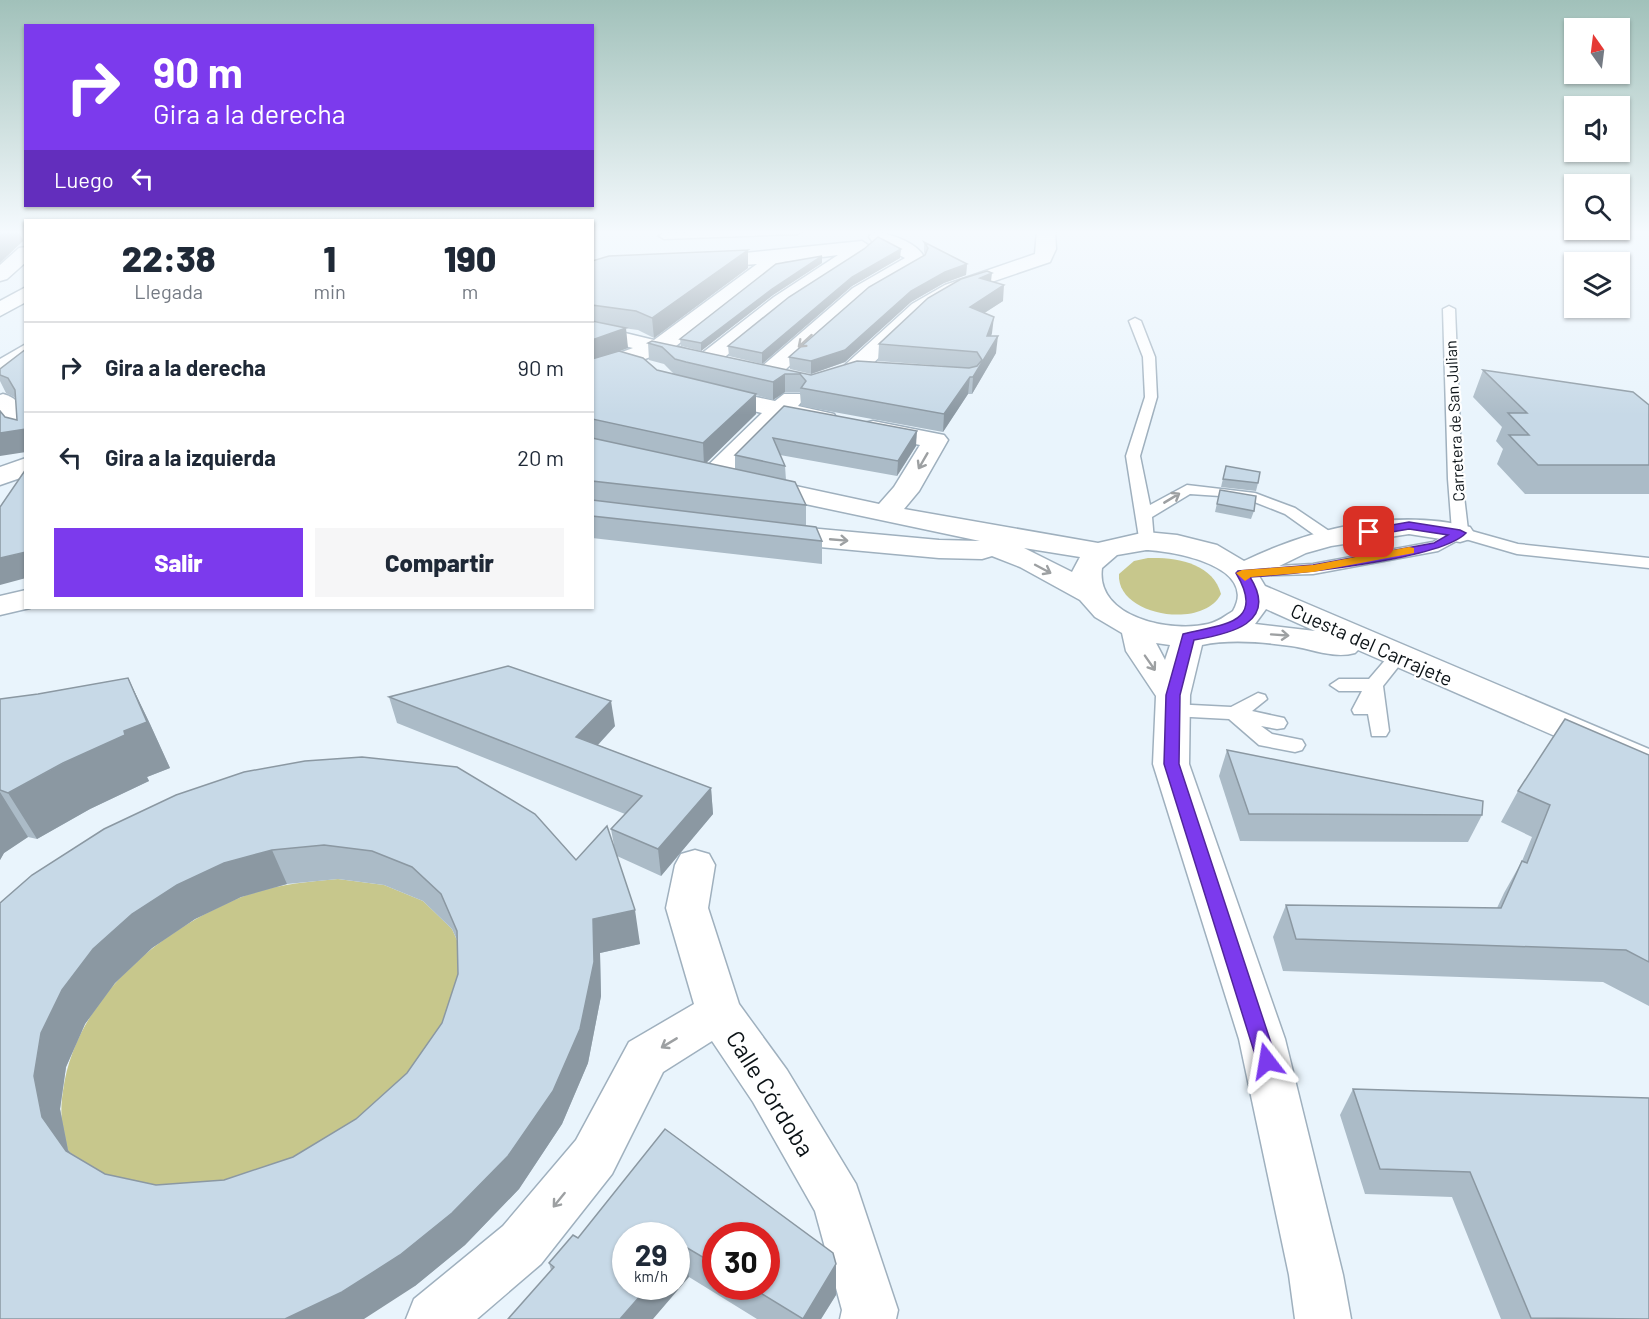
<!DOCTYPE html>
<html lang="es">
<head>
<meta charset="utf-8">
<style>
	:root { --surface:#fff; --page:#f6f6f7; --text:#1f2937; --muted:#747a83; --line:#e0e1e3; --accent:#7c3aed }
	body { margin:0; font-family:Barlow,sans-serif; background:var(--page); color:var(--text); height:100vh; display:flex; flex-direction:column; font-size:22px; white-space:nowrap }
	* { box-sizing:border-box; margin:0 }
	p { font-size:20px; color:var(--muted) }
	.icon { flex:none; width:33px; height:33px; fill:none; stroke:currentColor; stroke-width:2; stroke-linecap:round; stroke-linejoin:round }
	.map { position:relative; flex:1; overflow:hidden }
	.sheet { position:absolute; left:24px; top:219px; width:570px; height:390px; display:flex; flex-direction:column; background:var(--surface); border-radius:0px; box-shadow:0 2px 4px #0004 }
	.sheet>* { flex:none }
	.hud { position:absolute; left:24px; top:24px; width:570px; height:183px; border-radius:0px; box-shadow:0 2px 4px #0004; background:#7c3aed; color:#fff; overflow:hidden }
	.needle { width:39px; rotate:346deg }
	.buttons { position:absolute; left:1564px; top:18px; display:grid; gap:12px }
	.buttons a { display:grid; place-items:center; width:66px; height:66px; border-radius:0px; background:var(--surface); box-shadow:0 2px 4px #0004; font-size:30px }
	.speed { position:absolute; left:612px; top:1222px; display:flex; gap:12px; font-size:30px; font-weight:700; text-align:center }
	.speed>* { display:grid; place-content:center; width:78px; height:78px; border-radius:50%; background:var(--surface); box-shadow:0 2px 4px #0004; line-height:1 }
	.speed small { font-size:15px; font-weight:400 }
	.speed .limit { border:9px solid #d22; background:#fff; color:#111 }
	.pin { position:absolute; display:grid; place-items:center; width:51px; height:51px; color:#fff; margin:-26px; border-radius:12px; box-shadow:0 3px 9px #0006 }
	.me { position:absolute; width:66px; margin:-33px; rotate:346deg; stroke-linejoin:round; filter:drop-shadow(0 0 4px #0008) }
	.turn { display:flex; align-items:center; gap:21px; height:126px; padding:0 30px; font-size:27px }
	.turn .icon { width:78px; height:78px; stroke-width:2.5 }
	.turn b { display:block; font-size:42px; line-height:51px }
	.then { display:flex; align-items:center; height:57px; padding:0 30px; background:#0003; gap:12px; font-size:22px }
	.eta { display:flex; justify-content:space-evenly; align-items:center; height:102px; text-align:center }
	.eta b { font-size:36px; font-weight:800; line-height:42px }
	.cta { display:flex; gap:12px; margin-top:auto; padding:12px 30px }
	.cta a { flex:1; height:69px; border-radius:0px; background:var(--accent); color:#fff; font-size:24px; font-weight:800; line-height:69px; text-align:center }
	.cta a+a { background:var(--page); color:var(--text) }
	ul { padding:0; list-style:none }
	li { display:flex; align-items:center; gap:18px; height:90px; padding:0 30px; border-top:2px solid var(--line) }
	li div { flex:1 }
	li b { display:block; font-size:22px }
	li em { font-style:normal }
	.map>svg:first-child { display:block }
	.green { fill:#c7c78c }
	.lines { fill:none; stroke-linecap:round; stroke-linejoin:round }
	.service-casing { stroke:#9fb0be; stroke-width:3 }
	.minor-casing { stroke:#9fb0be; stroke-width:3 }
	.service { fill:#fff; fill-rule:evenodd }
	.minor { fill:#fff; fill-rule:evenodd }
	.wall { fill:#abbbc7; fill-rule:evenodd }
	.shaded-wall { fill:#8b98a2 }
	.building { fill:#c7d9e7; stroke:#8b98a2; stroke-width:1.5; fill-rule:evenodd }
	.oneway { stroke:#9da0a2 }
	.route { fill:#7c3aed; stroke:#51269a; stroke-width:1.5 }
	.slow { fill:#f59e0b }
	.labels { text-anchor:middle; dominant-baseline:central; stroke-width:4.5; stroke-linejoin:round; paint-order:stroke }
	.far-street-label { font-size:16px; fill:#0b1216; stroke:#fff }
	.street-label { font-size:20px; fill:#0b1216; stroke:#fff }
	.near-street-label { font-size:24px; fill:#0b1216; stroke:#fff }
</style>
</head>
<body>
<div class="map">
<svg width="1649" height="1319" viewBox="0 0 1649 1319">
	<rect width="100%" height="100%" fill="#e9f4fc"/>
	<g class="green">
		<path d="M1148 558C1176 557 1213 563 1221 594 1203 630 1116 616 1119 574L1134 561Z"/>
		<path d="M338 879 384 885 423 901 452 929 468 965 454 1057 245 1212 93 1183C85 1173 73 1161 68 1150 61 1133 60 1109 63 1091 75 1000 158 931 239 898 271 885 304 882 338 879Z"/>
	</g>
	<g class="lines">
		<g class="service-casing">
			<g id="service">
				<polygon points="723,231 802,231 797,234 664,239 659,236 664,233"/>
				<polygon points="1449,306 1455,309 1462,479 1468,530 1518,544 1649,558 1649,568 1517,554 1462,538 1438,551 1313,574 1238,576 1236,573 1244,568 1313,564 1433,542 1452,531 1448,479 1443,309"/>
				<polygon points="1135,318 1141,321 1155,357 1157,397 1140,456 1150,505 1187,485 1255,493 1295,508 1335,535 1337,538 1335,541 1323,541 1285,514 1252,501 1220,496 1190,494 1152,517 1154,541 1146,546 1140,544 1126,456 1145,397 1143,357 1129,321"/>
				<polygon points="1393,656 1402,662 1383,686 1389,731 1386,736 1372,736 1368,714 1354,714 1352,710 1362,691 1339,691 1330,685 1339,679 1369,679 1387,658"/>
				<polygon points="1258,693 1265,695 1267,699 1252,711 1284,718 1287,723 1284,728 1277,729 1261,726 1272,734 1302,740 1305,745 1302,750 1295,752 1259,745 1229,719 1172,716 1165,714 1163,710 1165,706 1172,704 1231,707"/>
			</g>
		</g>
		<g class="minor-casing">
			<g id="minor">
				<polygon points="1037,231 1055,231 1056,249 1050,262 959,293 926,312 862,374 846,374 843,369 846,364 912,304 945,285 1035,254"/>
				<path d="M878 232C893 235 921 244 925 260L867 296 776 378H760L757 373 760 368 853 288 905 258 872 241 869 237 872 233Z"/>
				<path d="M862 241 871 247 863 256 788 305 715 365 707 367 656 355 592 378V363L633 348 592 338V325L654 340 757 264 703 268 696 266 693 262 696 258ZM838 255 774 297 701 354 676 346 783 262Z"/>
				<polygon points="26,247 26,262 7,279 0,281 0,265 19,248"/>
				<polygon points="26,287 26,302 0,316 0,301"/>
				<polygon points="26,344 26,362 8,374 0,376 0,359"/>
				<path d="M714 388 775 401 784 394H800L804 399 798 406 834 414 837 419 834 424 825 426 785 418C766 436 743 470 719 482 713 485 707 483 701 482L697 476 762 413 706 400 702 395 706 390Z"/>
				<path d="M3 394C25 399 26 421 26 439L17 437 0 414V395Z"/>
				<path d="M873 421 944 435 948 440 919 491 904 509 1098 543 1146 532 1177 535 1217 545 1244 561C1313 528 1394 508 1470 527L1474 533 1470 539 1460 542 1409 534 1331 546 1306 553 1259 576 1265 586 1649 749V777L1358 650 1355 653C1334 659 1312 649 1291 646 1263 642 1230 639 1202 645L1190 695 1189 764 1285 1039 1343 1275 1351 1319H1295L1289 1275 1239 1039 1153 764 1156 696 1126 651 1122 633 1095 617 1080 600 1020 567 992 556 982 559 939 558 776 543 766 540 762 534 766 528 776 525 939 540 980 541 758 494 748 492 745 486 748 480 758 478 879 504 894 487 920 445 864 433 861 428 864 423ZM1024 548 1080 557 1072 572ZM1146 550C1173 551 1259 566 1233 611 1225 616 1218 622 1208 624 1172 633 1095 618 1102 568L1117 555ZM1266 609 1315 631 1255 624ZM1156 643 1170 645 1165 660Z"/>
				<polygon points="26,458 26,476 0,485 0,467"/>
				<polygon points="26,590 26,608 30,608 0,615 0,596"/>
				<polygon points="695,850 709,854 715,865 708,908 739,1004 787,1070 856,1184 898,1310 896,1319 840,1319 842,1310 815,1211 753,1102 712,1041 663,1072 612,1174 541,1264 477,1319 406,1319 414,1299 503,1226 576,1140 629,1042 694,1004 666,908 675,865 681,854"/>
			</g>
		</g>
		<use href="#service" class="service"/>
		<use href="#minor" class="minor"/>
	</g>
	<g class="wall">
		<polygon points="924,242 967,264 966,275 944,283 911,302 845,362 811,374 790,369 789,357 925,255 924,252"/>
		<polygon points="864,249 900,258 852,286 762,364 729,356 728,346"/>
		<polygon points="822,256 822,263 773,295 701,351 681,346 680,339"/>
		<polygon points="592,261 748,268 654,338 638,330 623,328 628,348 620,351 657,370 674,374 664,364 649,360 648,343 811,375 945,366 878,361 879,344 991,281 1003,301 984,313 992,333 991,336 996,353 972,394 968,394 943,432 801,406 800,392 785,392 773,400 756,395 756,414 706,463 735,469 735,455 784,406 916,446 897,476 780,455 785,466 786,480 806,505 806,526 822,541 822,564 592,538"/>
		<polygon points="26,349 26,452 5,417 17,420 16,398 6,393 0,381 0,369"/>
		<polygon points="1483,370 1649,405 1649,494 1525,494 1497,464 1503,449 1496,441 1502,427 1473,397"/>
		<polygon points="1226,466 1258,483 1256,491 1221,487"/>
		<polygon points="1220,490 1254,511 1251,519 1215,512"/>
		<polygon points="128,678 150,724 170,768 147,777 149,781 90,809 37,839 28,837 4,853 0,860 0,699 38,694"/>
		<path d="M389 697 615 726 598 745 711 788 713 814 661 876 617 856 640 944 600 953 601 996 588 1063 562 1124 519 1189 465 1245 415 1286 0 1319 104 829 576 860 615 851 611 829 625 814 397 723ZM338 879 384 885 423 901 452 929 457 940 458 974 442 1023 407 1073 356 1119 293 1157 224 1180 156 1185 105 1174 71 1153 68 1150 60 1109 66 1067 85 1024 115 983 152 948 195 919 241 897 287 884Z"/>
		<polygon points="1227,750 1482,815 1468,842 1240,841 1219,776"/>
		<polygon points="1649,755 1649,1006 1603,982 1283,971 1273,937 1286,905 1497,908 1504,893 1522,861 1532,837 1501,822 1518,791"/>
		<polygon points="1353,1089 1649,1098 1649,1319 1501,1319 1452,1197 1365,1194 1340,1115"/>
		<path d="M665 1129 836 1295 821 1319H757L689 1277 551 1270 549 1263 578 1238ZM716 1236 766 1287H716Z"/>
	</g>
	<g class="shaded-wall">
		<polygon points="6,231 19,231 23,241 0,263 0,236"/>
		<polygon points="901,249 900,258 852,286 762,364 762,353 852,277"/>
		<polygon points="748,250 748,268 654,338 652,318"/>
		<polygon points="822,256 822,263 773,295 701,351 701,343 772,289"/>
		<polygon points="967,264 966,275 944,283 911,302 845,362 811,374 811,361 911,291 945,272"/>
		<polygon points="992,273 990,289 980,278"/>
		<polygon points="1004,285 1003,301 969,323 970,307"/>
		<polygon points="994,317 992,333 985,352 987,336"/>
		<polygon points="626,328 628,348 592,361 592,340"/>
		<polygon points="998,336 996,353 972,394 973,377"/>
		<polygon points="785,374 785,392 773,400 773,382"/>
		<polygon points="970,377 968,394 943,432 944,414"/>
		<polygon points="756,394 756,414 704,465 703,443"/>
		<polygon points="26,429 26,452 0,456 0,433"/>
		<polygon points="917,431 916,446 897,476 898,461"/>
		<polygon points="26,552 26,578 0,585 0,558"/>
		<polygon points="128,678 150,724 170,768 147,777 149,781 90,809 37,839 8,793 124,731"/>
		<polygon points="611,701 615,726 581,763 576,737"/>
		<polygon points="711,788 713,814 661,876 658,849"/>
		<polygon points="0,792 28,837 4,853 0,860"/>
		<polygon points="272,850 287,884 241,897 195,919 152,948 115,983 85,1024 66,1067 60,1109 68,1150 93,1183 66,1151 42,1117 34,1076 41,1033 62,990 93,949 132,914 177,885 224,863"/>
		<polygon points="635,910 640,944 600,953 601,996 588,1063 562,1124 519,1189 465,1245 415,1286 364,1319 285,1319 593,919"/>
		<polygon points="684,1246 689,1277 653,1319 620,1319 648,1287 676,1287 676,1255"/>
		<polygon points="836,1264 836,1295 821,1319 803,1319"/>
	</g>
	<g class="building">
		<polygon points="0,231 6,231 0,236"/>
		<polygon points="878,237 901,249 852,277 762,353 728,346 789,297 864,249"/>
		<polygon points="924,242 967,264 945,272 911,291 845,350 811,361 789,357 869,287 925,255 928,248"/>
		<polygon points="748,250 652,318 636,311 592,305 592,261 609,256"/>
		<polygon points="822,256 772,289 701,343 680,339 776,264"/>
		<polygon points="987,271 992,273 980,278 1004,285 970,307 994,317 987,336 998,336 973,377 970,377 944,414 801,388 806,381 800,374 785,374 773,382 686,362 675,359 662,347 648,343 652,341 811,375 857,361 969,368 977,366 982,360 977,352 879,344 928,298 961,279"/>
		<polygon points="592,321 626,328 592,340"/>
		<polygon points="26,349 26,429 0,433 0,411 5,417 17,420 15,390 8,378 0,375 0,369"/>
		<polygon points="619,351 643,358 657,370 756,394 703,443 592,419 592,359"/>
		<polygon points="1483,370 1633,392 1649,405 1649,465 1538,465 1509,435 1529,435 1508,413 1527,413"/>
		<polygon points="784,406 917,431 898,461 773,438 785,466 735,455"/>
		<polygon points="592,438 795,482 806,505 592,481"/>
		<polygon points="1226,466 1260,472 1258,483 1223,479"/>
		<polygon points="26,469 26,552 0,558 0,507"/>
		<polygon points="1220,490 1256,496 1254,511 1217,504"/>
		<polygon points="592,500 816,527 822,541 592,516"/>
		<polygon points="508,666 611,701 576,737 711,788 658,849 611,829 642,796 389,697"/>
		<polygon points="128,678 147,722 124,731 125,735 63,763 8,793 0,790 0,699 38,694"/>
		<polygon points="1565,719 1649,755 1649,962 1626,950 1296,939 1286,905 1501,908 1522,861 1527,863 1550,805 1518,791"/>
		<polygon points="1227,750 1483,801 1482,815 1249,814"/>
		<path d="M362 757 457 767 535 814 576 860 607 826 635 910 593 919 594 962 580 1029 553 1091 508 1156 452 1213 400 1255 342 1292 285 1319H0V903L32 875 104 829 176 795 244 772 305 761ZM324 845 372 851 412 867 441 894 457 931 458 974 442 1023 407 1073 356 1119 293 1157 224 1180 156 1185 105 1174 66 1151 42 1117 34 1076 41 1033 62 990 93 949 132 914 177 885 224 863 272 850Z"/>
		<polygon points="1353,1089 1649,1098 1649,1319 1531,1318 1470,1172 1380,1169"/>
		<polygon points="665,1129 833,1253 836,1264 803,1319 751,1287 766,1287 766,1236 716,1236 716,1265 684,1246 676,1255 676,1236 626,1236 626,1287 648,1287 620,1319 508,1319 554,1267 549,1263 573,1235 578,1238"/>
	</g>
	<defs><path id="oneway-shaft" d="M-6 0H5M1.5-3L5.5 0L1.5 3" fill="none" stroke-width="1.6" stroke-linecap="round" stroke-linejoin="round" transform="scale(1.5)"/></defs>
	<g class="oneway">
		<use href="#oneway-shaft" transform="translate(805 341) rotate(138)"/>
		<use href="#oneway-shaft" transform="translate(923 461) rotate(120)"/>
		<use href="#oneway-shaft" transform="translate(1172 498) rotate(-31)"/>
		<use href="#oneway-shaft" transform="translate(839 540) rotate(5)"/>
		<use href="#oneway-shaft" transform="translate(1043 569) rotate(28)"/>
		<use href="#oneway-shaft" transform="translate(1280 635) rotate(4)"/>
		<use href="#oneway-shaft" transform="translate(1150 663) rotate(55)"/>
		<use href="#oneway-shaft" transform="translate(669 1043) rotate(149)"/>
		<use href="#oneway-shaft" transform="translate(559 1200) rotate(129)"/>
	</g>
	<linearGradient id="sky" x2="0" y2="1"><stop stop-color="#a1c1ba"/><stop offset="0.56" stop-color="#f5fafe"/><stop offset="1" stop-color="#f5fafe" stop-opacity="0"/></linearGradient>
	<rect width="1649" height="415" fill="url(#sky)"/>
	<path class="route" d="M1409 522 1460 530 1466 533C1440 560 1292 574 1250 577 1279 623 1230 634 1194 640L1180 695 1179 764 1277 1061 1274 1067 1267 1069 1260 1067 1257 1061 1164 764 1166 695 1183 634C1221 624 1267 625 1236 573L1238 571 1313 565 1434 543 1448 535 1409 529 1369 536 1363 532 1369 529Z"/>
	<polygon class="slow" points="1409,547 1414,548 1414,553 1313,572 1251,577 1245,581 1236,573 1242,570 1313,565"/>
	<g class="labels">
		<g class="far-street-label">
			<text transform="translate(1454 421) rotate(-93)">Carretera de San Julian</text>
		</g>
		<g class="street-label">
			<text transform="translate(1372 644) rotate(24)">Cuesta del Carrajete</text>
		</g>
		<g class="near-street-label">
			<text transform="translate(771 1093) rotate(58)">Calle Córdoba</text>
		</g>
	</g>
</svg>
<div class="buttons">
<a><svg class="needle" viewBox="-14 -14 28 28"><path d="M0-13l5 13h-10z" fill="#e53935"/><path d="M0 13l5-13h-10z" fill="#747a83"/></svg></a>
<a><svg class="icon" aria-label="sound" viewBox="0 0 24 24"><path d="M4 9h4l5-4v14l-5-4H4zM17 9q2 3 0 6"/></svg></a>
<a><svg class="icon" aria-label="search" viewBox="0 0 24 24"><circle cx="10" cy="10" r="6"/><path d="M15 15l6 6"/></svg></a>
<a><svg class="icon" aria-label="layers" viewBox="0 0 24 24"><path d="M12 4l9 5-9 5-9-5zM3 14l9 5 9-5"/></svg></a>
</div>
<div class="speed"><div>29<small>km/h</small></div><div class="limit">30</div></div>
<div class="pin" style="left:1369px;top:532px;background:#d93025"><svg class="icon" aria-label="arrive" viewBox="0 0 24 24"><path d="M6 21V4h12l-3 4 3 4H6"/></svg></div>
<svg class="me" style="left:1267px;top:1061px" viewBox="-20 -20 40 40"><path d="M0-17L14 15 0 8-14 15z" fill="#7c3aed" stroke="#fff" stroke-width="4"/></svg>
<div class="hud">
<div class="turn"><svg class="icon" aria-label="right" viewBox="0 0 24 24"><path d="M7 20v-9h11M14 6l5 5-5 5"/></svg><div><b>90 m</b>Gira a la derecha</div></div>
<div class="then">Luego<svg class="icon" aria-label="left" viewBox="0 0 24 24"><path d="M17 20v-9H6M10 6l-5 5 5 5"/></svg></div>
</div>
<section class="sheet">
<div class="eta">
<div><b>22:38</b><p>Llegada</p></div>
<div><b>1</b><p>min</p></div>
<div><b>190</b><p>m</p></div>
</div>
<ul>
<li><svg class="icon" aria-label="right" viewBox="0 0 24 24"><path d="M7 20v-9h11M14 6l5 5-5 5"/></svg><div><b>Gira a la derecha</b></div><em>90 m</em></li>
<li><svg class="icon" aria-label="left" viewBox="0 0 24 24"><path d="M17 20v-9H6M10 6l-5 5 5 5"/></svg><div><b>Gira a la izquierda</b></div><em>20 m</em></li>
</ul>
<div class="cta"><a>Salir</a><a>Compartir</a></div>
</section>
</div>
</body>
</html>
